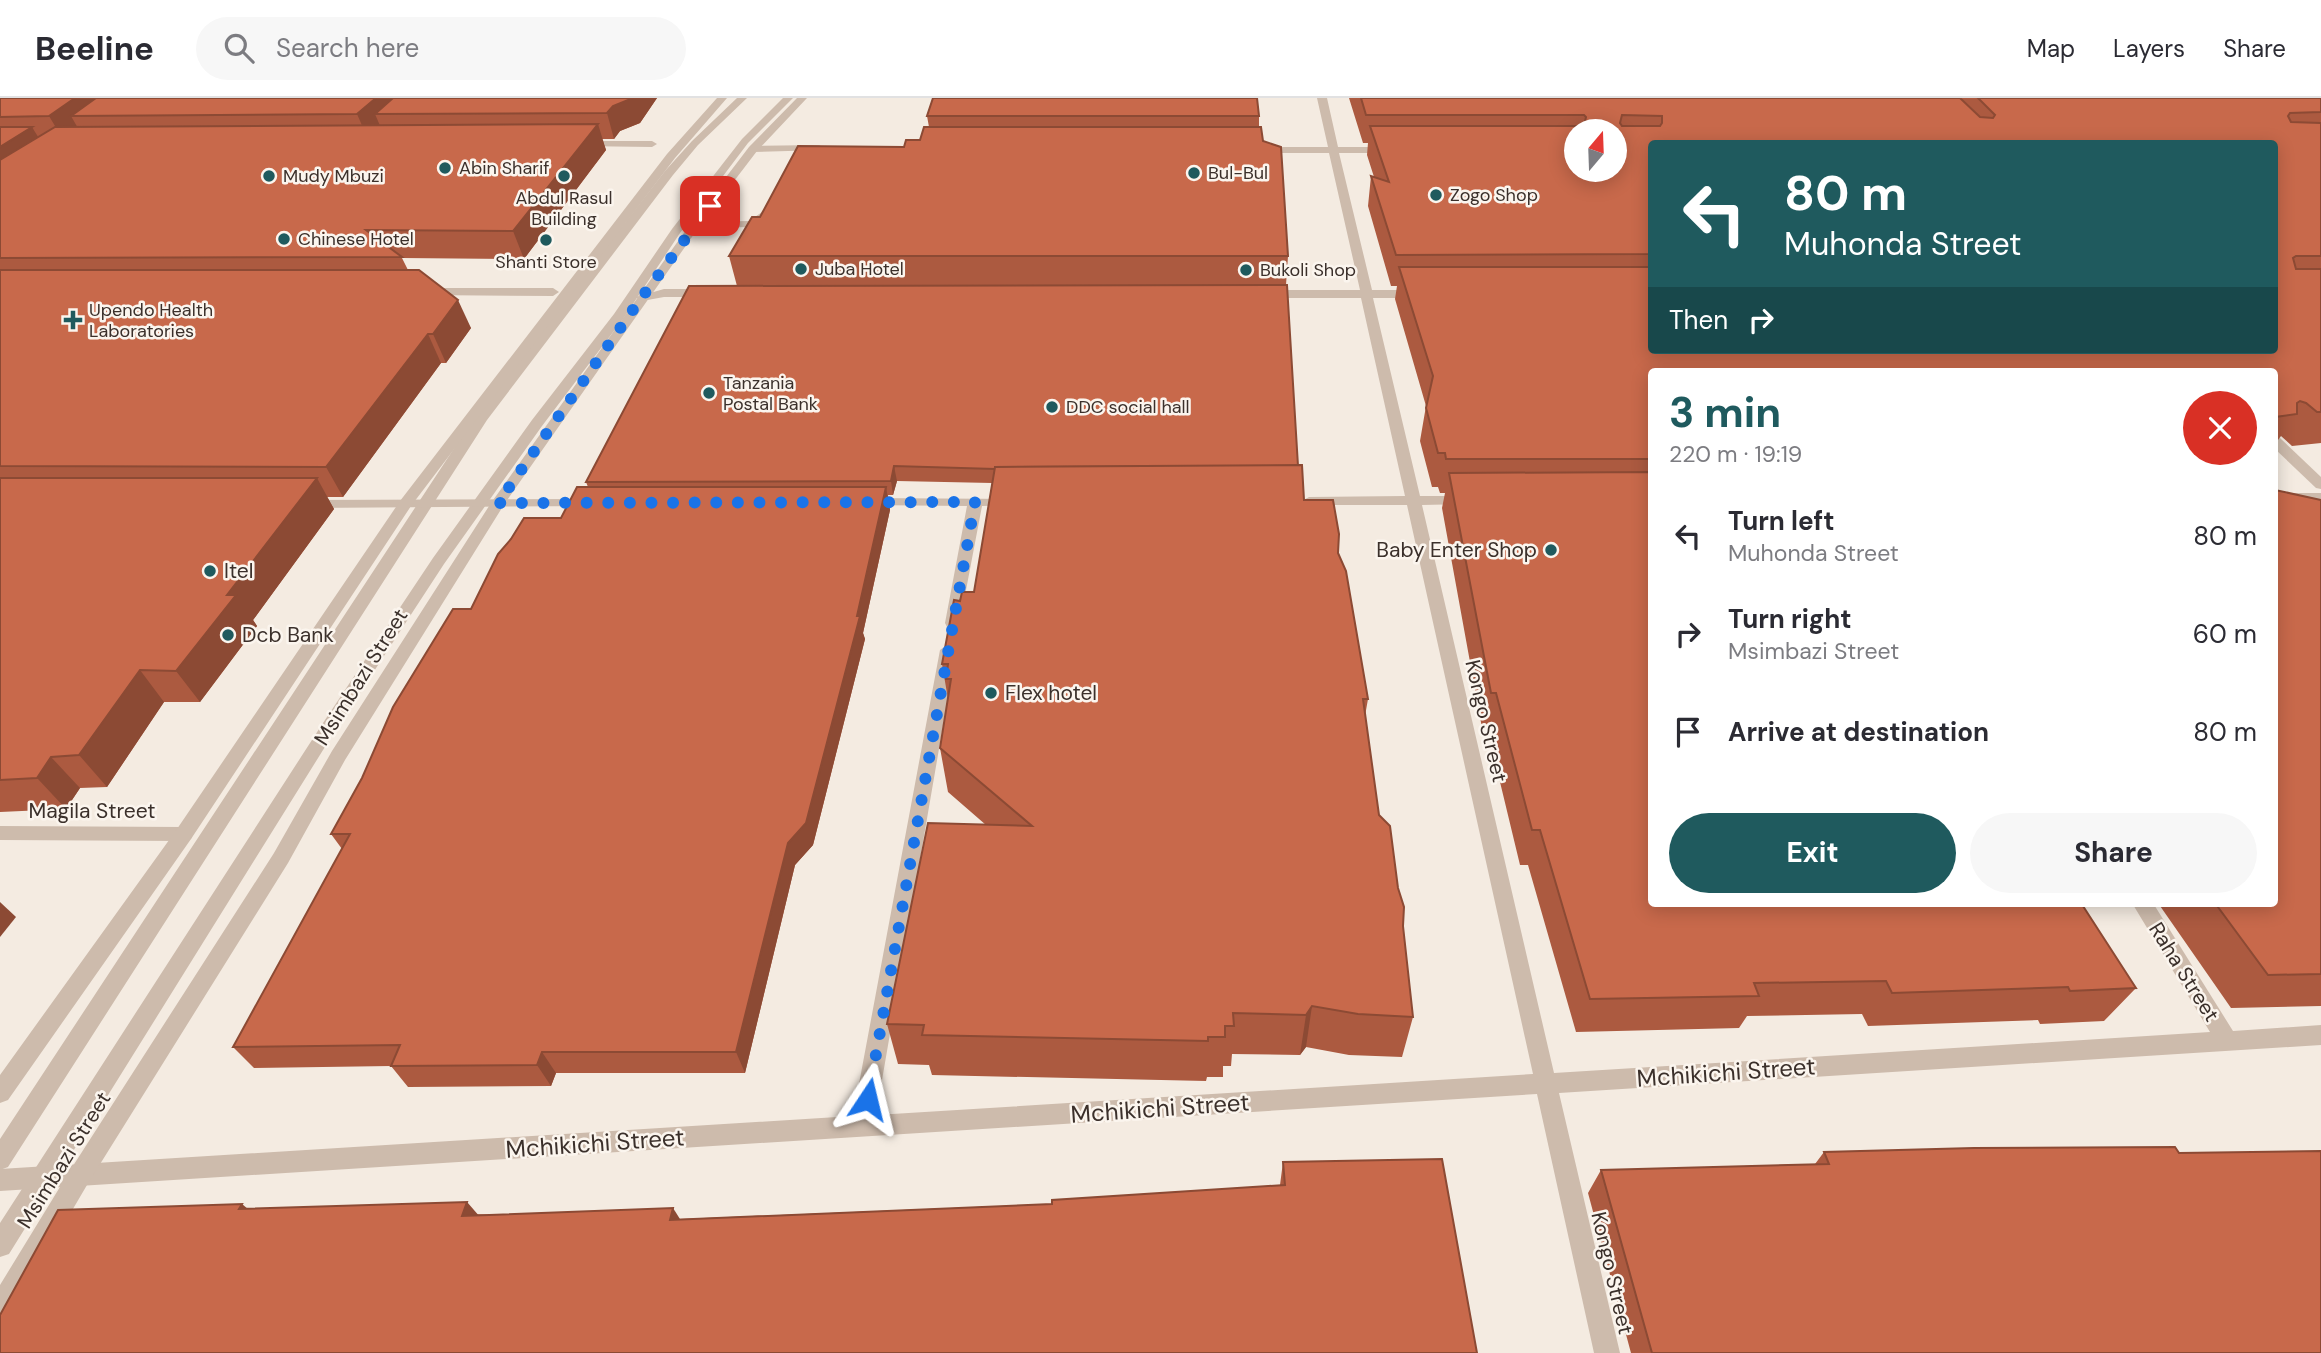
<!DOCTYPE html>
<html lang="en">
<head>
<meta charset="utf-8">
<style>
	:root { --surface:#fff; --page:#f7f7f7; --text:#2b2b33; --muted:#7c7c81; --line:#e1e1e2; --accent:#1f5a5e }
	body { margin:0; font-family:"DM Sans",sans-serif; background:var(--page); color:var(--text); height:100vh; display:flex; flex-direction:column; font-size:26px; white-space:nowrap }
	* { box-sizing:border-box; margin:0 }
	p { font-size:23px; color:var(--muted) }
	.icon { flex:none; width:38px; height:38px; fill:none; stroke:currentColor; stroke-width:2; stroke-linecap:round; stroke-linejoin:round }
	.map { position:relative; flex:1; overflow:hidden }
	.sheet { position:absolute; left:1648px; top:270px; width:630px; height:539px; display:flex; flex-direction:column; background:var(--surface); border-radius:7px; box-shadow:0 4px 18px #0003 }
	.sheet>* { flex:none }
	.guide { position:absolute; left:1648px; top:42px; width:630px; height:214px; border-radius:7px; box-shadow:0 4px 18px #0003; background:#1f5a5e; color:#fff; overflow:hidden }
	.needle { width:46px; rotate:19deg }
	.controls { position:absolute; left:1564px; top:21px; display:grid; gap:14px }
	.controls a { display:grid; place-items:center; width:63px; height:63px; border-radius:50%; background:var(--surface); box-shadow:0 4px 18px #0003; font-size:35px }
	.pin { position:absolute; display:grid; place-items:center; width:60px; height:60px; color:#fff; margin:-30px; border-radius:14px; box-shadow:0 4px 10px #0006 }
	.me { position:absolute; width:77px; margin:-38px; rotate:10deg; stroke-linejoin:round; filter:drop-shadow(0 0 5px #0008) }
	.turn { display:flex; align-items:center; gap:24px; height:147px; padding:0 21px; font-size:32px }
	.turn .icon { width:91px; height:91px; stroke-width:2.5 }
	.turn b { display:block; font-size:49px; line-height:60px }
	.then { display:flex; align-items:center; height:66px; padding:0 21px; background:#0003; gap:14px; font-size:26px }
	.round { display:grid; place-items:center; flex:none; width:74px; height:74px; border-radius:37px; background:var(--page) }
	.summary { display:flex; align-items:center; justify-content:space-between; height:119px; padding:0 21px }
	h1 { font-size:42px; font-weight:700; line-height:52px; color:var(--accent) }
	.cta { display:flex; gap:14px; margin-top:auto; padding:14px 21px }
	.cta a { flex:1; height:80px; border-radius:42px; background:var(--accent); color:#fff; font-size:28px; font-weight:700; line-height:80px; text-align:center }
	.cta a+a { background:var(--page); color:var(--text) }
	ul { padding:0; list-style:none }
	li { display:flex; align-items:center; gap:21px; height:98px; padding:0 21px }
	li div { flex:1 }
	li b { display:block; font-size:26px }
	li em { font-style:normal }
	header { display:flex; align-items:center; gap:42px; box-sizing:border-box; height:98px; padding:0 35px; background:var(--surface); border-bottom:2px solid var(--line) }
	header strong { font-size:33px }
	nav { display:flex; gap:38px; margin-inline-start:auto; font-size:24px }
	.search { width:490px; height:63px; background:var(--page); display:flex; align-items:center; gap:18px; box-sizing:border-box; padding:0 24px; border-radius:38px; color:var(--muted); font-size:26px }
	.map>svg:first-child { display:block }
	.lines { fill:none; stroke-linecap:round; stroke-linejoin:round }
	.service { fill:#cdbbac; fill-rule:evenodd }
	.minor { fill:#cdbbac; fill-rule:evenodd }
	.tertiary { fill:#cdbbac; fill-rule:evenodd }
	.wall { fill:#ac5a40; fill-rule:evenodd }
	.shaded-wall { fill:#8c4a34 }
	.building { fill:#c8694b; stroke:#8c4a34; stroke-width:2; fill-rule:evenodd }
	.route { stroke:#1a73e8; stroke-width:12; stroke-dasharray:0 21.6 }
	.poi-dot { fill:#1f5a5e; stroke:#fbf5ee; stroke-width:2.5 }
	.labels { text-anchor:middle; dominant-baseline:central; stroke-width:5; stroke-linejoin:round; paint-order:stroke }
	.far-poi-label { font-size:18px; fill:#3b302b; stroke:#fbf5ee; text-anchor:start }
	.poi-label { font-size:21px; fill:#3b302b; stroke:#fbf5ee; text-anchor:start }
	.street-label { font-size:21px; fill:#3b302b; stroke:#fbf5ee }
	.near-street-label { font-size:24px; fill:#3b302b; stroke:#fbf5ee }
</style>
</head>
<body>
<header>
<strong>Beeline</strong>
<div class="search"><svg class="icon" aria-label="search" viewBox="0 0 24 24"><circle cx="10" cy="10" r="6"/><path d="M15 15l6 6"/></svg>Search here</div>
<nav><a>Map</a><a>Layers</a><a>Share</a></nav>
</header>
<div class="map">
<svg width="2321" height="1255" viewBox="0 0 2321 1255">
	<rect width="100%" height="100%" fill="#f4ebe1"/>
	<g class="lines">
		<g class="service">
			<polygon points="737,0 747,0 698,47 673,77 487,322 8,1069 0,1072 0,1041 474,320 665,73 692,43"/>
			<polygon points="783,0 793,0 748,45 680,135 623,221 542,328 444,466 333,636 9,1156 0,1159 0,1125 321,628 433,460 532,322 614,216 672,131 742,41"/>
			<polygon points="765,112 769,113 769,117 752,129 695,130 690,127 695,124 749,123"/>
		</g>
		<g class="minor">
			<polygon points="1317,0 1327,0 1338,49 1390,49 1395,52 1390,55 1339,55 1372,192 1418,192 1424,196 1418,200 1373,200 1420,398 1467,398 1474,402 1467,406 1422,407 1554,975 2210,934 2132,805 2153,805 2233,933 2321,927 2321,947 1559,995 1620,1255 1594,1255 1537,996 0,1093 0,1071 853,1018 940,552 948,546 956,552 876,1017 1533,976 1407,407 1309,407 1302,403 1309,399 1405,398 1361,200 1264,200 1258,196 1264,192 1360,192 1329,55 1257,55 1252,52 1257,49 1328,49"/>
			<polygon points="581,43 652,43 657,46 652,49 577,48 577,44"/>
			<polygon points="819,47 824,50 823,52 753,54 748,51 753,48"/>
			<polygon points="427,190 553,190 559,194 553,198 423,197 421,194"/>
			<polygon points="664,191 708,191 714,195 708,199 664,199 642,203 636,199"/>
			<polygon points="2275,339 2280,340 2321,379 2321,391 2316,390 2275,351"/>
			<rect x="2275" y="395" width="46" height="8"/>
			<polygon points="868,400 1017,401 1019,404 1017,407 982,408 959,529 947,529 945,525 967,408 863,407 861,404"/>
			<polygon points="592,401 599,405 597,408 308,410 301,406 308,402"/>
			<polygon points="0,728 184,729 191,731 193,736 191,741 184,743 0,742"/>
		</g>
		<g class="tertiary">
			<polygon points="717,0 727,0 675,60 411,408 191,741 8,1002 0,1005 0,977 177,731 400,403 667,56"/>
			<polygon points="797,0 807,0 757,53 699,129 505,405 345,662 288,765 87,1087 9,1220 0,1224 0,1187 71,1071 274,755 332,653 491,405 691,125 749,49"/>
		</g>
	</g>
	<g class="wall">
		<polygon points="0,0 657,0 640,25 620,33 614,41 602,41 606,52 524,161 402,160 408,172 471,230 446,265 441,265 343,399 327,399 334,411 253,522 257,528 200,604 164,604 107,689 80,690 66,711 0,714"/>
		<path d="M1349 0H2321V345L2292 348 2281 338 2275 346V273H1652V805L2136 890 2104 923 2040 926 2038 922 1868 928 1862 916 1747 918 1739 930 1576 934 1528 767H1520L1487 630H1482L1442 410 1445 395H1440L1438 389H1432L1420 343 1426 308 1395 201 1397 188H1391L1368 108 1371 78 1374 79 1367 57 1368 45H1363ZM1652 46H2275V252H1652Z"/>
		<polygon points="927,18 1259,18 1259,29 1263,43 1288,158 1286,187 1298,368 1304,402 1338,455 1368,601 1365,618 1379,717 1403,828 1413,919 1402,959 1349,957 1306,949 1300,957 1232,956 1231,968 1223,968 1223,979 1207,979 1206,983 932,977 929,967 898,966 887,926 986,727 948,694 940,650 948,601 942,566 960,503 974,494 992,385 897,383 893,397 888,397 890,412 863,535 865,541 813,747 795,767 745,975 556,975 551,988 408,989 391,968 254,970 233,949 342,751 331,736 471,511 561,420 588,389 586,384 737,188 729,158 760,119 920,42 929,29"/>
		<polygon points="2321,402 2321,908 2231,910 2158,805 2275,805"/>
		<polygon points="1824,1054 2179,1055 2321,1255 1631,1255 1588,1095 1601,1072 1815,1066"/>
		<polygon points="1283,1064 1477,1255 248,1111 680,1121 1052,1106 1280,1087"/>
	</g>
	<g class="shaded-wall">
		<polygon points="75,0 124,0 71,18 79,32 64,43 49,18"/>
		<polygon points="376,0 413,0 375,16 381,30 368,41 357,16"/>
		<polygon points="633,0 657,0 640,25 620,33 614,41 607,15 613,8"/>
		<polygon points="598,26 606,52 524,161 513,133"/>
		<polygon points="32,29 48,55 0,85 0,49"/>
		<polygon points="458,202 471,230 446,265 433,236"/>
		<polygon points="428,236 441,265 343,399 326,369"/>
		<polygon points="894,368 897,383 893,397 891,383"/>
		<polygon points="317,380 334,411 253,522 257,528 200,604 176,573 227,497"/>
		<polygon points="886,389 890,412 863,535 865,541 813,747 795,767 745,975 736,954 788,745 857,518"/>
		<polygon points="140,572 164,604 107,689 79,657"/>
		<polygon points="51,659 80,690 66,711 37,680"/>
		<polygon points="0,804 16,819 0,839"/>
		<polygon points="1312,908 1306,949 1300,957 1306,917"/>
		<polygon points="542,954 556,975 551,988 537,967"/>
		<polygon points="467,1104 494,1135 462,1118"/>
		<polygon points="242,1106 278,1136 239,1111"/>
		<polygon points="673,1110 692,1140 670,1122"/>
	</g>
	<g class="building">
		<polygon points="0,0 75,0 49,18 0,19"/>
		<polygon points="96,0 376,0 357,16 71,18"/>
		<polygon points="393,0 633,0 613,8 607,15 375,16"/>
		<polygon points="933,0 1257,0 1259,18 927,18"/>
		<path d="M1361 0H1960L1980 19 1993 20 1995 17 1978 0H2321V14L2290 15 2288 18 2291 24 2321 25V158H2296L2293 160 2296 171H2321V314H2317L2306 305 2300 303 2297 305V316L2275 319V273H1652V361H1446L1445 355H1438L1426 310 1433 278 1399 169H1652V252H2275V46H1652V156L1396 157 1371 78 1389 84 1370 28H1584L1586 19 1584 17H1366ZM1622 17 1662 18V25L1660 28H1622L1620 25ZM1577 33H1615V72H1577Z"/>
		<polygon points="598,26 513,133 366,132 402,159 0,160 0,62 55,29"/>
		<polygon points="0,29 32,29 0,49"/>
		<polygon points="924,29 1261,29 1263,43 1281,49 1288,158 729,158 752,119 760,119 798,48 904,49 906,42 920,42"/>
		<polygon points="0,172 419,172 458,202 433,236 428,236 326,369 0,368"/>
		<polygon points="1287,187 1298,368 995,369 995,371 894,368 891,383 586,384 689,188"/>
		<polygon points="1302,367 1304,402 1333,402 1339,436 1338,455 1346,473 1368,601 1363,601 1379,717 1390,728 1398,790 1404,809 1403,828 1413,919 1358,916 1312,908 1306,917 1233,915 1234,928 1225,928 1225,939 1208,939 1208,943 922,937 924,927 887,926 928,725 1032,728 940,650 951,581 946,581 948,566 942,566 954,502 960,503 962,494 974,494 995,369"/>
		<polygon points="1652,374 1652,805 2081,805 2136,890 2070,893 2068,889 1892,895 1886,883 1754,885 1759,898 1590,901 1540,732 1532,732 1496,595 1491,595 1449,375"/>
		<polygon points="0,380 317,380 227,497 236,497 176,573 140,572 79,657 51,659 37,680 0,682"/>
		<polygon points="577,389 886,389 857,518 860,518 806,725 788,745 736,954 542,954 537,967 391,968 400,947 233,949 350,736 331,736 362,680 393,609 453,511 471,511 498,456 511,441 524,420 561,420"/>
		<polygon points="2275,392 2321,402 2321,876 2268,877 2215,805 2275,805"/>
		<polygon points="2175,1049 2179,1055 2321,1053 2321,1255 1652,1255 1601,1072 1829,1066 1824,1054 1974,1050"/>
		<polygon points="1442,1061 1477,1255 0,1255 0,1217 58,1112 242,1106 239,1111 467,1104 462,1118 673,1110 670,1122 1052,1106 1052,1102 1285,1087 1283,1064"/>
	</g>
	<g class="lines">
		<polyline class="route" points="710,108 642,199 498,405 975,404 868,1001"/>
	</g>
	<g class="poi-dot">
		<circle cx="445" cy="70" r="7"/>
		<circle cx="1194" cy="75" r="7"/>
		<circle cx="269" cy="78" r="7"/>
		<circle cx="564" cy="78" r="7"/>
		<circle cx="1436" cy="97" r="7"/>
		<circle cx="284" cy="141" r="7"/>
		<circle cx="546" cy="142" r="7"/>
		<circle cx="801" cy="171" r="7"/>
		<circle cx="1246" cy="172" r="7"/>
		<path d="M69.5 211.5h7v7h7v7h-7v7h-7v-7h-7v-7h7z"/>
		<circle cx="709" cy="295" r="7"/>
		<circle cx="1052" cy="309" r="7"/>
		<circle cx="1551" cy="452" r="7"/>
		<circle cx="210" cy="473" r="7"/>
		<circle cx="228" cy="537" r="7"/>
		<circle cx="991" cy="595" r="7"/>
	</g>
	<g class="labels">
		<g class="far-poi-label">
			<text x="459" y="70">Abin Sharif</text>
			<text x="1208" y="75">Bul-Bul</text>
			<text x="283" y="78">Mudy Mbuzi</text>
			<text x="1450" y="97">Zogo Shop</text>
			<text x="564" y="100" text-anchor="middle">Abdul Rasul<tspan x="564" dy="21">Building</tspan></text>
			<text x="298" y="141">Chinese Hotel</text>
			<text x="546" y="164" text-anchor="middle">Shanti Store</text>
			<text x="815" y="171">Juba Hotel</text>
			<text x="1260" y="172">Bukoli Shop</text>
			<text x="89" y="212">Upendo Health<tspan x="89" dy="21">Laboratories</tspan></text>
			<text x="723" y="285">Tanzania<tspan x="723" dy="21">Postal Bank</tspan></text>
			<text x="1066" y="309">DDC social hall</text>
		</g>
		<g class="poi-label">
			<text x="1537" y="452" text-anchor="end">Baby Enter Shop</text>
			<text x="224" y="473">Itel</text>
			<text x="242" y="537">Dcb Bank</text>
			<text x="1005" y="595">Flex hotel</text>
		</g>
		<g class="street-label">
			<text transform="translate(361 579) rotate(-58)">Msimbazi Street</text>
			<text transform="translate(1486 623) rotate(77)">Kongo Street</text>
			<text x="92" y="713">Magila Street</text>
			<text transform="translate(2184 874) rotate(58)">Raha Street</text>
			<text transform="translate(64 1062) rotate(-58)">Msimbazi Street</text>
			<text transform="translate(1612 1175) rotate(77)">Kongo Street</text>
		</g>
		<g class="near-street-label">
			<text transform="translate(1726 974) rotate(-4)">Mchikichi Street</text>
			<text transform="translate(1160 1010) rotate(-4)">Mchikichi Street</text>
			<text transform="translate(595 1045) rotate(-4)">Mchikichi Street</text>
		</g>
	</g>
</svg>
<div class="controls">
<a><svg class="needle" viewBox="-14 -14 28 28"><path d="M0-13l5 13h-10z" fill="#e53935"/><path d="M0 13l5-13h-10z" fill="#7c7c81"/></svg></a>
</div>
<div class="pin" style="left:710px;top:108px;background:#d93025"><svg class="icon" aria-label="arrive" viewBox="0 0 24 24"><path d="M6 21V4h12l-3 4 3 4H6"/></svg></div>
<svg class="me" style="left:868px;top:1001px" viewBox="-20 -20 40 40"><path d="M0-17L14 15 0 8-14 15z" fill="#1a73e8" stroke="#fff" stroke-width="4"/></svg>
<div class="guide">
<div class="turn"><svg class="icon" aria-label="left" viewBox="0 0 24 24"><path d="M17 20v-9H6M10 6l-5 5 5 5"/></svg><div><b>80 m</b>Muhonda Street</div></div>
<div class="then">Then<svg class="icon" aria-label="right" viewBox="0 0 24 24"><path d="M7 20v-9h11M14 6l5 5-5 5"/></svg></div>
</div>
<section class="sheet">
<div class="summary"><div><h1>3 min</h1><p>220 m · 19:19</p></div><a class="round" style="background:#d93025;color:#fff"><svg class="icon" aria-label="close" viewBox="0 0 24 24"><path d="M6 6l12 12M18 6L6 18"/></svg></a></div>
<ul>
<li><svg class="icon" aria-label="left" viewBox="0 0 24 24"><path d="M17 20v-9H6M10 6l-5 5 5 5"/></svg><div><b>Turn left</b><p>Muhonda Street</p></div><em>80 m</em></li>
<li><svg class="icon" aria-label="right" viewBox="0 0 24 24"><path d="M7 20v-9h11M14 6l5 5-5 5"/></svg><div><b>Turn right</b><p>Msimbazi Street</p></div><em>60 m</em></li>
<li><svg class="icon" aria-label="arrive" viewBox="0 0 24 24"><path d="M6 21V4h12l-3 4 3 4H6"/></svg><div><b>Arrive at destination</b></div><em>80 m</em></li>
</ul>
<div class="cta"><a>Exit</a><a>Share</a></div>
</section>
</div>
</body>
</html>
